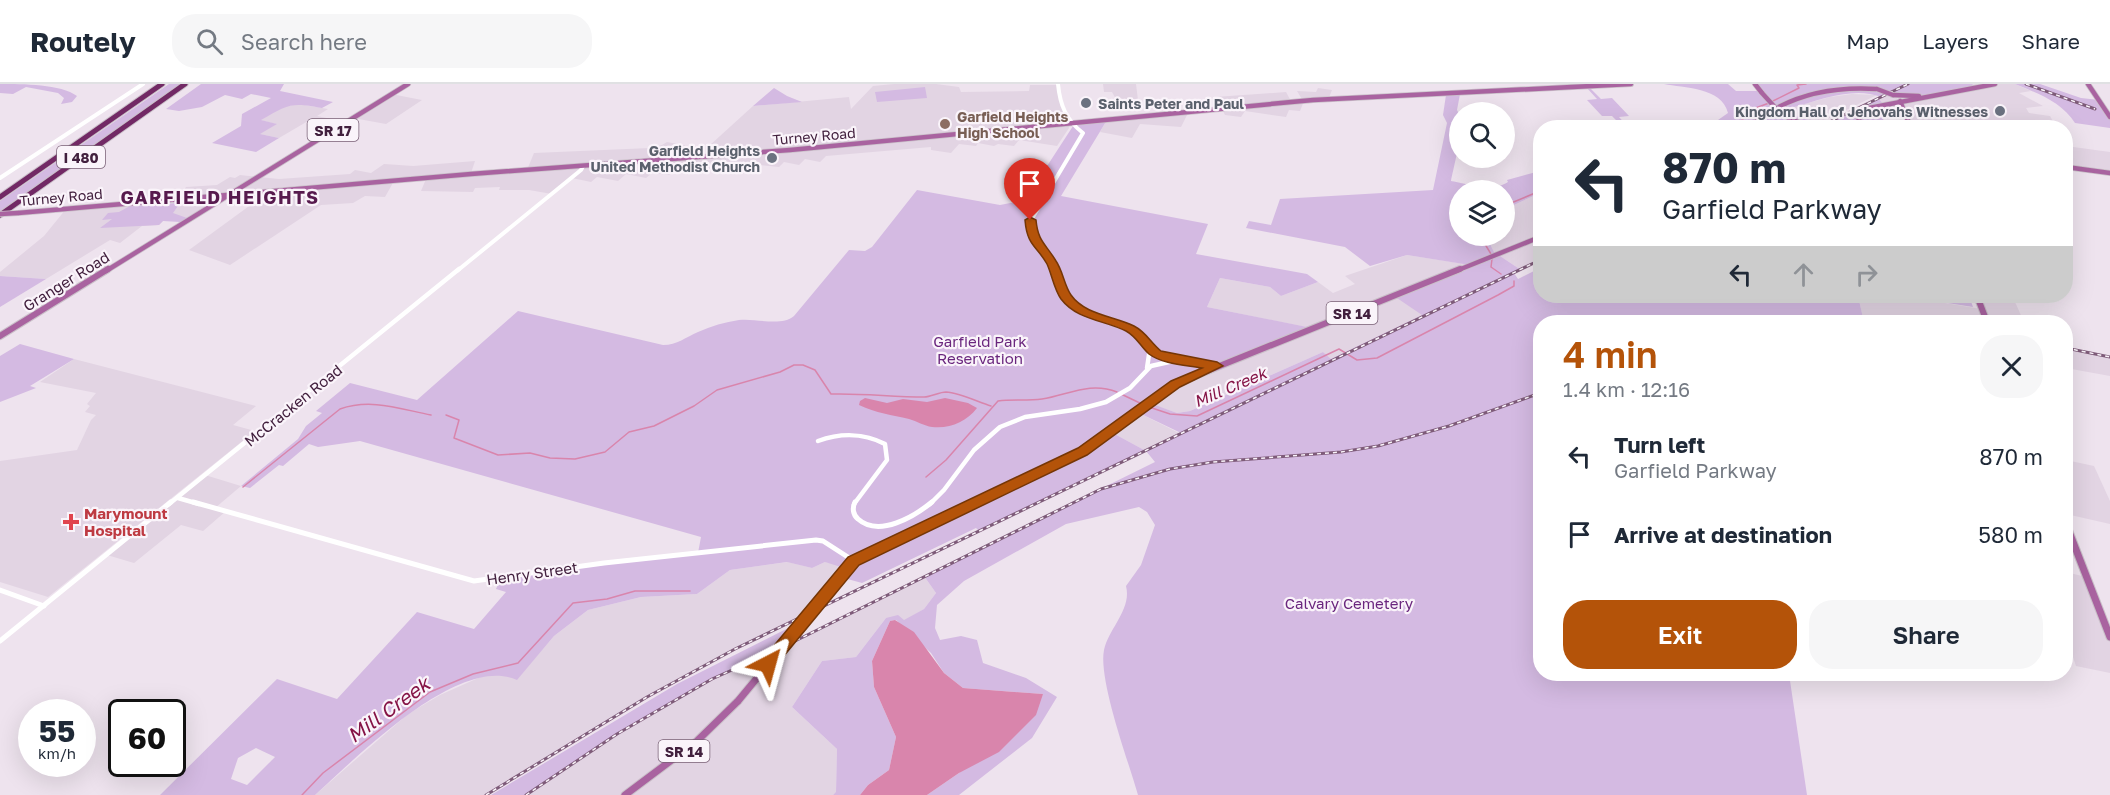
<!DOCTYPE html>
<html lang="en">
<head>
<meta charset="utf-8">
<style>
	:root { --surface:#fff; --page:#f6f6f7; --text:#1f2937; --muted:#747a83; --line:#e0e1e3; --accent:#b45309 }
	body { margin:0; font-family:"Golos Text",sans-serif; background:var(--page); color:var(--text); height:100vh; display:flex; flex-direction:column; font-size:22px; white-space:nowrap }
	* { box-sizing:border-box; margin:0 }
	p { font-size:20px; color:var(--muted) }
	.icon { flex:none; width:33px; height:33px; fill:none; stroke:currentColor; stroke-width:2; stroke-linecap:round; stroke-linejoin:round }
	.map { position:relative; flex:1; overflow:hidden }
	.details { position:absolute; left:1533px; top:231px; width:540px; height:366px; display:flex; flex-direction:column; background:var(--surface); border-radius:24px; box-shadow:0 6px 24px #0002 }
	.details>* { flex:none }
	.banner { position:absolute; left:1533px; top:36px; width:540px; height:183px; border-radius:24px; box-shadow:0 6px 24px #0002; background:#fff; color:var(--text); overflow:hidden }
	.controls { position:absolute; left:1449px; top:18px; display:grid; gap:12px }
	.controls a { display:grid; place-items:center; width:66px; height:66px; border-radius:50%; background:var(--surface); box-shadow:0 6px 24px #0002; font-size:30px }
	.speed { position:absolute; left:18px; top:615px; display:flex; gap:12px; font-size:30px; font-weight:700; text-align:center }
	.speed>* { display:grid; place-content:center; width:78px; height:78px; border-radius:50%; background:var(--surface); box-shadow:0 6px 24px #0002; line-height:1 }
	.speed small { font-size:15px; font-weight:400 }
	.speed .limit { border:3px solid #111; border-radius:9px; background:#fff; color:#111 }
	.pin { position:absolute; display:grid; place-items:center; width:51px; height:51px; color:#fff; margin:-62px -26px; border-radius:50% 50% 50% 0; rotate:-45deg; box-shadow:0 0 6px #0007 }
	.pin .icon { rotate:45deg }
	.me { position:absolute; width:66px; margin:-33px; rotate:39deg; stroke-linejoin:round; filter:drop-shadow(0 0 4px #0008) }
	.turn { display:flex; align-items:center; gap:21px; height:126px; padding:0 30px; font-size:27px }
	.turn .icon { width:78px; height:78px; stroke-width:2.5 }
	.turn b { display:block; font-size:42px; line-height:51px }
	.lanes { display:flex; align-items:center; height:57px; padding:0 30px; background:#0003; justify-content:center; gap:30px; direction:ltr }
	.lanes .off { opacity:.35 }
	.round { display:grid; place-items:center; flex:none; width:63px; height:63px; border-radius:24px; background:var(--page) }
	.head { display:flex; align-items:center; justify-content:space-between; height:102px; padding:0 30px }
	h1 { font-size:36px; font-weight:600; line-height:45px; color:var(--accent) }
	.button { display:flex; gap:12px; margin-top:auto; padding:12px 30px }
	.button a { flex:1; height:69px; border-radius:24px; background:var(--accent); color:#fff; font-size:24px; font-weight:600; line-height:69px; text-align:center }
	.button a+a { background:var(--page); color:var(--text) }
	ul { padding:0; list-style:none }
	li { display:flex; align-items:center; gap:18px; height:78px; padding:0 30px }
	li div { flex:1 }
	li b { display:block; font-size:22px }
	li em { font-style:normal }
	header { display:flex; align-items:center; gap:36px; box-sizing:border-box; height:84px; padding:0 30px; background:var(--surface); border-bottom:2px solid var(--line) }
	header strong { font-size:28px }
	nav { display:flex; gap:33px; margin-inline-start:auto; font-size:21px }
	.search { width:420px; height:54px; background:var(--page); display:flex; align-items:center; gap:15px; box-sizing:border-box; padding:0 21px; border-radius:24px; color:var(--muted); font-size:22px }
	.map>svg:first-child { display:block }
	.built { fill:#e2d4e3 }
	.green { fill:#d4bae2; fill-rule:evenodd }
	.water { fill:#d985ac }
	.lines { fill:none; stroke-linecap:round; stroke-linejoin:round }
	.stream { stroke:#d985ac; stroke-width:1.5 }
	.major-far2-casing { stroke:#cac1c9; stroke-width:6 }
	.major-far1-casing { stroke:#cac1c9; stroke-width:8 }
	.major-casing { stroke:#cac1c9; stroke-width:9 }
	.highway-casing { stroke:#cac1c9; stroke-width:7 }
	.minor-far2 { stroke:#fff; stroke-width:4 }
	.minor-far1 { stroke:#fff; stroke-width:4.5 }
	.minor { stroke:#fff; stroke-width:5 }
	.major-far2 { stroke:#a963a0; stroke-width:4.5 }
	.major-far1 { stroke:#a963a0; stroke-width:6 }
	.major { stroke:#a963a0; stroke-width:7 }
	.highway { stroke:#722965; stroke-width:5 }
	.rail-casing { stroke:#7e5b79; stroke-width:3 }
	.rail { stroke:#faf4fa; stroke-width:1.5; stroke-dasharray:4; stroke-linecap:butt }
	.major-bridge-far1-casing { stroke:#cac1c9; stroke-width:6; stroke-linecap:butt }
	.major-bridge-casing { stroke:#cac1c9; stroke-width:9; stroke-linecap:butt }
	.major-bridge-far1 { stroke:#a963a0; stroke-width:4.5 }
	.major-bridge { stroke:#a963a0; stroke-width:7 }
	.route { fill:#b45309; stroke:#753606; stroke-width:1.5 }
	.worship-dot { fill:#6b7280; stroke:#faf4fa; stroke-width:2 }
	.education-dot { fill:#8d6e63; stroke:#faf4fa; stroke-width:2 }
	.health-dot { fill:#e0444e; stroke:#faf4fa; stroke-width:2 }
	.labels { text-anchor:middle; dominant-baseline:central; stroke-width:4.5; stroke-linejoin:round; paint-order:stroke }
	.far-worship-label { font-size:14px; font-weight:bold; fill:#5b616d; stroke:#faf4fa; text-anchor:end }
	.far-education-label { font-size:14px; font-weight:bold; fill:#785e54; stroke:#faf4fa; text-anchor:start }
	.shield { fill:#faf4fa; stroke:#796076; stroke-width:1.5 }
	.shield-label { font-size:14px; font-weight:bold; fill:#42203e }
	.far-street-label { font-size:14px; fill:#42203e; stroke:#faf4fa }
	.street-label { font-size:15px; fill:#42203e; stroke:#faf4fa }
	.park-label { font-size:15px; fill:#6a267e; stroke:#faf4fa }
	.health-label { font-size:15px; font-weight:bold; fill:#be3a42; stroke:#faf4fa; text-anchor:start }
	.water-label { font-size:16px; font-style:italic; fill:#851346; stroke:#faf4fa }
	.far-district-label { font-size:18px; font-weight:bold; letter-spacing:1.5px; fill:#571a4e; stroke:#faf4fa }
	.near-water-label { font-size:20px; font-style:italic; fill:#851346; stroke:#faf4fa }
</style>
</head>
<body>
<header>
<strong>Routely</strong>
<div class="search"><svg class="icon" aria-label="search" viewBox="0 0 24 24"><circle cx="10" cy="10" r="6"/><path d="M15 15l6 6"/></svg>Search here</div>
<nav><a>Map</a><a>Layers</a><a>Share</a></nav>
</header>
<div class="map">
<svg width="2110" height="711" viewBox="0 0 2110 711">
	<rect width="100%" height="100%" fill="#eee3ee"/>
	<g class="built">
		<polygon points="894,0 936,0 959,3 961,8 1029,7 1030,1 1058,1 1069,44 1057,62 1019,56 1014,62 998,60 994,62 978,59 976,62 959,60 951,69 931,66 931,63 826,72 820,78 805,75 799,81 784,78 779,83 759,81 754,87 696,85 694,87 672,87 669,91 652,89 646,94 626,90 618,97 597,93 591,98 572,94 552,110 529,106 499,106 500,103 475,104 473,108 421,107 426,95 394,97 385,113 365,112 353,119 321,121 230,181 189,166 267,109 227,111 184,137 163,137 159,141 142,142 120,159 110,156 46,195 0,192 0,188 44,152 66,125 177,116 186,103 217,101 230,93 235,94 240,91 279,95 350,90 355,86 371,89 384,80 413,82 475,77 471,89 527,86 534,69 650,64 662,61 667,58 688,62 709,62 753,22 849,13 851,25 873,2"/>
		<polygon points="1103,0 1136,0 1138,16 1117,17 1112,8 1104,8"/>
		<polygon points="1972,0 2015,0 2031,7 2019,9 2043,22 2026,24 2029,29 2050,32 2056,43 1910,43 1904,27 1876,23 1884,21 1878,14 1888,9 1896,13 1901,19 1979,3"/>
		<polygon points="1318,4 1332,6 1328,16 1304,17 1300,27 1289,26 1286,33 1245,27 1241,33 1225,31 1222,25 1219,25 1215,13 1286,8 1292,19 1303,17 1297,7 1316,8"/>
		<polygon points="391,10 422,16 386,40 353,34"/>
		<polygon points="1852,10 1877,11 1811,43 1818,39 1794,31 1790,26 1793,23 1830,13"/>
		<polygon points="298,20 328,25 317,32 346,38 339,43 308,37 279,54 259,50 276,40 260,36 282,23"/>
		<polygon points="1188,29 1181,43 1140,40 1132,54 1100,48 1107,36"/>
		<polygon points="2066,62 2110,68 2110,88 2066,81"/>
		<polygon points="1540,109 1540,176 1521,186 1494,168 1486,152 1504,152 1505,125"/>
		<polygon points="1407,171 1472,181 1475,208 1333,277 1323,268 1190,327 1177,329 1149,319 1175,300 1311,244 1207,223 1220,194 1270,203 1281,212 1318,198 1333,209 1355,200 1345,192"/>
		<polygon points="1858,212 1903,212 1981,225 1977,212 2015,218 2024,238 1864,238"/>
		<polygon points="2066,264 2110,273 2110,292 2066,284"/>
		<polygon points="74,275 256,322 233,341 255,347 48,513 0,498 0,377 77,366 91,336 96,331 85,328 90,322 87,320 96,309 40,298"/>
		<polygon points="1137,328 1181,350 1146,367 1111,348"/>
		<polygon points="2066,376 2094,382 2110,417 2110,440 2066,430"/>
		<polygon points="205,391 241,402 215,424 226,427 203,447 181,441 134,479 107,471"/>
		<polygon points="788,478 812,484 825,478 833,479 845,484 811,528 677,596 486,711 315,711 408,630 440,611 485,591 502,590 517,595 554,552 588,526 641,513 697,510 730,486"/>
		<polygon points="2066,488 2086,493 2110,553 2110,589 2076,582 2071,567 2066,565"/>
		<polygon points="924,492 936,509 924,525 904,537 886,534 856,573 822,577 792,623 837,665 836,709 833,711 526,711 609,655 672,617 748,577 780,565"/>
	</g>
	<g class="green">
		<path d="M0 0C23 0 61 0 77 12L72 18 61 20 64 14 58 9 26 3 13 10 0 9Z"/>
		<polygon points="169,0 181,0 0,128 0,117"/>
		<path d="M201 0H284L280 7 333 18 322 24C292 18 288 20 261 36L277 40 260 50 279 54 256 68 212 59 241 42 242 30 271 14 251 10 242 15 225 11 202 23 179 27 166 25Z"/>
		<path d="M1664 0H1728L1736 7H1760L1755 0H1972L1980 4C1957 9 1932 13 1908 13 1898 13 1891 8 1881 13 1854 2 1820 16 1794 23L1790 26 1794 31 1819 39 1813 43 1706 44V40L1718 36 1728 29C1722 3 1683 4 1664 0Z"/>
		<path d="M2015 0H2040L2081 14 2099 16 2105 27H2110V44L2075 39C2062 18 2037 9 2015 0Z"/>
		<polygon points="925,3 927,14 877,18 875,8"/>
		<polygon points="774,4 787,12 802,18 753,22"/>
		<polygon points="1587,4 1590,4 1601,15 1612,14 1629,32 1619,33 1628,43 1623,43 1612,32 1602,32 1587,16 1597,15"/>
		<path d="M1460 10 1457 26C1466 40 1454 81 1451 97 1468 100 1493 108 1508 98L1507 96 1540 87V109L1505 125 1504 106H1460V152H1486L1494 168 1521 186 1514 189 1518 195 1540 184V212H1858L1864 238H1540V590H1789L1807 711H1138C1129 679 1098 596 1104 566 1109 544 1132 525 1126 502L1141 481 1155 441 1147 428 1139 423 1066 440 964 497 937 521 935 544 940 556 961 552 977 556 983 579 1026 594 1057 613 1032 654 959 711H927L959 689 1043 610 963 604 944 589 931 569 896 536 890 537 872 577 874 603 896 653 889 686 868 701 860 711H833L836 708 837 665 792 623 822 577 856 573 886 534 898 531 904 536 924 525 936 509 924 492 1155 378 1146 367 979 447 976 444 862 499 833 491 841 483 825 478 812 484 787 478 730 486 697 510 641 513 588 526 554 552 517 596C459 569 355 675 315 711H160L277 595 337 615 417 528 474 545 506 508 496 505 501 494 698 469 701 453 360 357 318 363 309 360 283 382 279 381 250 404 241 402 298 355 306 342 322 329 316 327 350 299 417 316 518 227 663 261C677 261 686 253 698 248 711 242 725 238 739 236 756 234 781 243 794 232L849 166 865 167 872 163 917 106 1000 121 1025 116 1075 39 1107 36 1061 112 1208 140 1196 170 1307 190 1318 198 1281 212 1270 203 1220 194 1207 223 1312 244 1195 290 1150 319 1177 329 1190 327 1323 268 1331 275 1422 231 1394 212 1470 181 1407 171 1370 182 1345 163 1246 144 1249 137 1271 141 1280 115 1433 106 1447 39 1443 31 1446 11ZM1137 328 1181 349V350L1146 367 1111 348ZM256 664 275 673 247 701 231 695 238 674Z"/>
		<polygon points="1878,14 1885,22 1879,23 1886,43 1817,44"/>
		<polygon points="180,119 173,129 187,134 180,138 163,137 159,141 100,144 112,135 102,136 108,129 119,128 130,122"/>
		<polygon points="0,192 46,195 0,223"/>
		<polygon points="1903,212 1969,212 1973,223"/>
		<polygon points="20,260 74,275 30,302 36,304 0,318 0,272"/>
		<polygon points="804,536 779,565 748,577 672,617 609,655 526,711 491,711 677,600"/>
	</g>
	<g class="water">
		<path d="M865 314 887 319 903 315 927 318 945 314 968 319 977 324C966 338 950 345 932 343 924 342 917 337 909 335 892 331 876 329 859 321L860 317Z"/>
		<polygon points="895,536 914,548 944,589 963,604 1043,610 1036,631 999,668 959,689 927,711 860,711 868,701 889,686 896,653 874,603 872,577 890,537"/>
	</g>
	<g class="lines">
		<g class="stream">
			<polyline points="1773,17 1799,4 1797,1 1806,0"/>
			<polyline points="1734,44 1753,25 1769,19"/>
			<polyline points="1504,122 1540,107"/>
			<polyline points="1480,152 1491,170"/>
			<polyline points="1492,175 1491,183 1501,190"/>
			<polyline points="1121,310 1144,321"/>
			<polyline points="1149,323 1170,330 1197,332 1339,265 1357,276 1377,274 1498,211 1514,202 1514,197"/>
			<path d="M446 331 459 336 454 354 498 371 530 369 550 374 575 375 605 368 629 348 654 342 694 322 717 306 780 288 794 281H803L815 286 831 310C863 309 892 313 924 313 931 313 939 308 946 308 960 309 978 318 991 322"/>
			<path d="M926 393 946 376 998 317C1012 315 1027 317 1042 315 1068 311 1090 297 1117 308"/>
			<path d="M243 403 340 325C371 314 400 325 431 331"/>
			<polyline points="302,711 323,689 430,608 473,590 518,579 573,519 607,515 635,507 690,507"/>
		</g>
		<g class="major-far2-casing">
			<g id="major-far2">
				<polyline points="1755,0 1762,9"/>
				<polyline points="2088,0 2110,33"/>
				<polyline points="1893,11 1919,12"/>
				<polyline points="1900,17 1911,44"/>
				<polyline points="1781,30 1802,40"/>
				<path d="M1748 44C1784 12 1830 2 1877 5"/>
				<polyline points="1777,44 1788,41 1807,42"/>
				<polyline points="1854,44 1862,30 1869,24 1995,0"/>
				<polyline points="2066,83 2110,89"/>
				<polyline points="18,129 471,90 790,66 1313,16 1631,0"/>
				<polyline points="106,187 408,0"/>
				<polyline points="1456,187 1540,153"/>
			</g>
		</g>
		<g class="major-far1-casing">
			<g id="major-far1">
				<polyline points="1977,212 1987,238"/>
				<polyline points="0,252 108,185"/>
				<polyline points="974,420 1082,368 1175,300 1460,185"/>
			</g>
		</g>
		<g class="major-casing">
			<g id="major">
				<polyline points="2066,440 2110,553"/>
				<polyline points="854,477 977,418"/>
				<polyline points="625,711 697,657 738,617"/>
			</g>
		</g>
		<g class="highway-casing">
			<g id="highway">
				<polyline points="0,113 162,0"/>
				<polyline points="0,131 185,0"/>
			</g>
		</g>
		<g class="minor-far2">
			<polyline points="0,94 143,0"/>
			<polyline points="457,187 581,86 583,82"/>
			<path d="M1056 187 1035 155 1030 138 1083 49C1066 36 1060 21 1058 0"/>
		</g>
		<g class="minor-far1">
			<polyline points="1055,185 1067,214 1083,228 1129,244 1163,272 1217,282"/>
			<polyline points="1147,284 1150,264"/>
			<path d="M818 357C840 349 864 349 885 360L887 376 854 420"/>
			<polyline points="178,414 199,420"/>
			<polyline points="169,420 459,185"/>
			<polyline points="930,420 944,406 974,366 1000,343 1025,333 1080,325 1106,318 1130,304 1151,282 1178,276"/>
		</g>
		<g class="minor">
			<polyline points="193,418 474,497 604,479 816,456 823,457 854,477"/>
			<path d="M855 418C852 424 853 431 858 435 879 454 915 432 932 418"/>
			<polyline points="0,506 44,522"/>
			<polyline points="0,557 171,418"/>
		</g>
		<use href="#major-far2" class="major-far2"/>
		<use href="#major-far1" class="major-far1"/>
		<use href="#major" class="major"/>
		<use href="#highway" class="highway"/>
		<g class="rail-casing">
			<g id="rail">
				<polyline points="2026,0 2095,25"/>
				<polyline points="1817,44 1908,0"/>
				<polyline points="1757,238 1839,233 1915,238"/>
				<polyline points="2066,264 2110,273"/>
				<polyline points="486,711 647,613 735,565 1540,176"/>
				<polyline points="526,711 617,650 712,595 779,565 1101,405 1170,385 1213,378 1341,368 1378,362 1449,342 1540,309"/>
			</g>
		</g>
		<use href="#rail" class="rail"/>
		<g class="major-bridge-far1-casing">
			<g id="major-bridge-far1">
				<polyline points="1877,5 1893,11"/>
				<polyline points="1762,9 1781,30"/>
				<polyline points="1807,42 1813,44"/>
				<polyline points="0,130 18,129"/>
			</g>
		</g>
		<g class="major-bridge-casing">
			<polyline id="major-bridge" points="738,617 854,477"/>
		</g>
		<use href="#major-bridge-far1" class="major-bridge-far1"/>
		<use href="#major-bridge" class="major-bridge"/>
	</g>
	<path class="route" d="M1030 133 1036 136C1038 158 1046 160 1056 177 1063 187 1064 201 1071 211 1085 231 1114 232 1134 242 1146 248 1151 259 1161 267L1217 278 1223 282 1180 303 1087 371 859 481 773 585 768 587 762 585 759 580 762 576 848 473 1078 364 1171 297 1202 284C1185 281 1162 280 1149 270 1140 262 1137 253 1126 247 1104 236 1077 236 1061 215 1054 205 1052 191 1047 180 1037 162 1027 162 1025 136Z"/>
	<g class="worship-dot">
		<circle cx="1086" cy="19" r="6"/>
		<circle cx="2000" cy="27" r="6"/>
		<circle cx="772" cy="74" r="6"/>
	</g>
	<circle class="education-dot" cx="945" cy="40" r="6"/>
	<path class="health-dot" d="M68 429h6v6h6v6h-6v6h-6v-6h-6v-6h6z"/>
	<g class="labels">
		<g class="far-worship-label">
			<text x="1098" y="19" text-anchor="start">Saints Peter and Paul</text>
			<text x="1988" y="27">Kingdom Hall of Jehovahs Witnesses</text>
			<text x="760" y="66">Garfield Heights<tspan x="760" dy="16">United Methodist Church</tspan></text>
		</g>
		<g class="far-education-label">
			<text x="957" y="32">Garfield Heights<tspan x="957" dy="16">High School</tspan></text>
		</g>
		<g class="shield">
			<rect x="307.5" y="35" width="51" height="22" rx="4.5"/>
			<rect x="57" y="62" width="48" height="22" rx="4.5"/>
			<rect x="1326.5" y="218" width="51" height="22" rx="4.5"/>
			<rect x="658.5" y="656" width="51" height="22" rx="4.5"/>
		</g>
		<g class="shield-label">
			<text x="333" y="46">SR 17</text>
			<text x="81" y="73">I 480</text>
			<text x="1352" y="229">SR 14</text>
			<text x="684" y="667">SR 14</text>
		</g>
		<g class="far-street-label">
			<text transform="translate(814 52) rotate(-5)">Turney Road</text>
			<text transform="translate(61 113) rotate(-5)">Turney Road</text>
		</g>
		<g class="street-label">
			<text transform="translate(66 197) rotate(-32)">Granger Road</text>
			<text transform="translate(293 321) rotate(-39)">McCracken Road</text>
			<text transform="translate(532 489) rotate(-8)">Henry Street</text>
		</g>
		<g class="park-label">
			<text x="980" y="257">Garfield Park<tspan x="980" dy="17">Reservation</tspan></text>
			<text x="1349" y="519">Calvary Cemetery</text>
		</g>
		<g class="health-label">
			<text x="84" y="429">Marymount<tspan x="84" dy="17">Hospital</tspan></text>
		</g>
		<g class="water-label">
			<text transform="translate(1230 303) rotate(-23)">Mill Creek</text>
		</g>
		<g class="far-district-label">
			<text x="220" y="113">GARFIELD HEIGHTS</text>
		</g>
		<g class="near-water-label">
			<text transform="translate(388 625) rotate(-36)">Mill Creek</text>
		</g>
	</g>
</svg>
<div class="controls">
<a><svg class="icon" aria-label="search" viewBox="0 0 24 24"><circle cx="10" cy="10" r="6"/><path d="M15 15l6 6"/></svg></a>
<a><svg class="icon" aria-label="layers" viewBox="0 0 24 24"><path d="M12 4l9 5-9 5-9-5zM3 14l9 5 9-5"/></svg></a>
</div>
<div class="speed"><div>55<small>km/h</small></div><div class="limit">60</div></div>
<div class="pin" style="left:1030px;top:136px;background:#d93025"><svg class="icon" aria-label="arrive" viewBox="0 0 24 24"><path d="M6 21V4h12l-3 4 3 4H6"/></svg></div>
<svg class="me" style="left:768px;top:580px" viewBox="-20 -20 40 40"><path d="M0-17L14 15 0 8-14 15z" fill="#b45309" stroke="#fff" stroke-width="4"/></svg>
<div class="banner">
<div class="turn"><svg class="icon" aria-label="left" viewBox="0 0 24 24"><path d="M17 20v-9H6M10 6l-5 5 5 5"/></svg><div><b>870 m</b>Garfield Parkway</div></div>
<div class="lanes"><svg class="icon" aria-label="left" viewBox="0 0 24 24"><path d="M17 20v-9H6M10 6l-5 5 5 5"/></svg><svg class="icon off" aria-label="ahead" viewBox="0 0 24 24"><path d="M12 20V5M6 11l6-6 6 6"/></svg><svg class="icon off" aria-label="right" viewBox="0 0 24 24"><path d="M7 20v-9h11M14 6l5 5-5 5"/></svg></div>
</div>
<section class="details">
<div class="head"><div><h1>4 min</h1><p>1.4 km · 12:16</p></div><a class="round"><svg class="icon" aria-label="close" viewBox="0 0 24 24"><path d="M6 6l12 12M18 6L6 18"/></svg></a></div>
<ul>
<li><svg class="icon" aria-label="left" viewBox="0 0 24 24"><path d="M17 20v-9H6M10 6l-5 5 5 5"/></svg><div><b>Turn left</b><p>Garfield Parkway</p></div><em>870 m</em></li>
<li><svg class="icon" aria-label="arrive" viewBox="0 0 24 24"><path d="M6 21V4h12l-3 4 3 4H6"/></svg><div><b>Arrive at destination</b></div><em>580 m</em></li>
</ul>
<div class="button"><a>Exit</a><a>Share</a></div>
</section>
</div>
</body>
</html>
